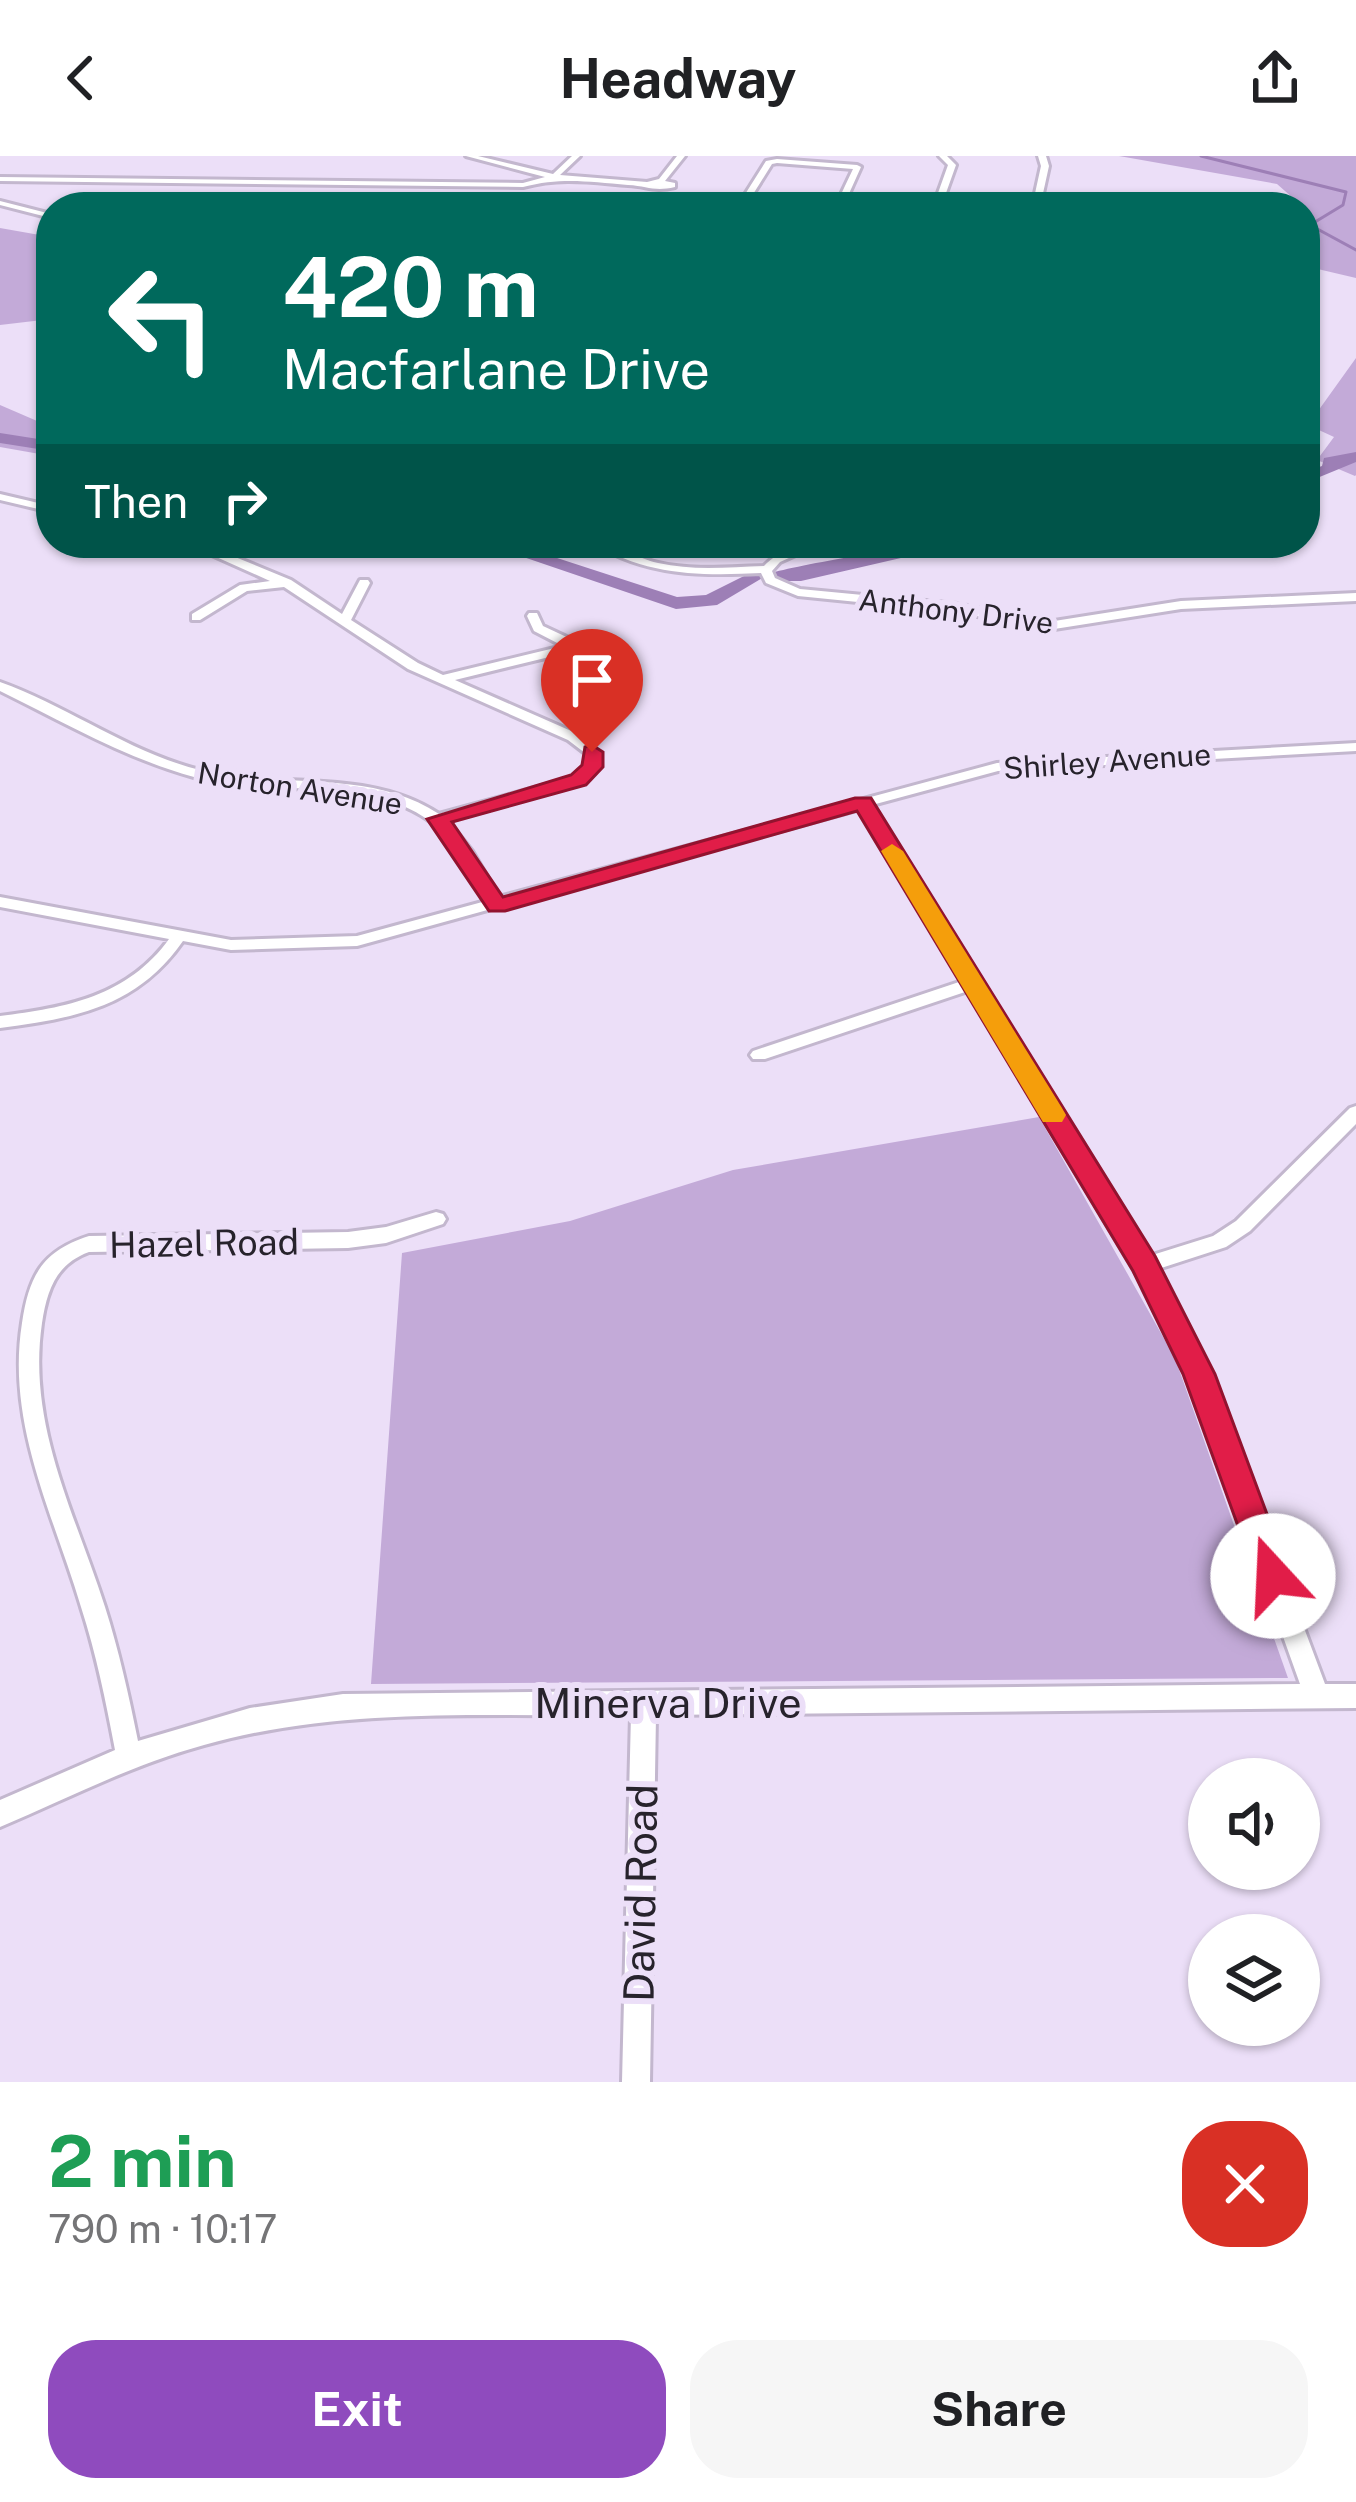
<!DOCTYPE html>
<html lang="en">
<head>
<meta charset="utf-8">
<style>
	:root { --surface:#fff; --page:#f6f6f6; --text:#202124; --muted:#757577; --accent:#8f4bbe }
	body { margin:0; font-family:"Public Sans",sans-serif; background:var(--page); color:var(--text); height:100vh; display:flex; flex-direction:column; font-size:45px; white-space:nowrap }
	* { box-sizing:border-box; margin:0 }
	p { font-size:39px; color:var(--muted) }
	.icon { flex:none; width:66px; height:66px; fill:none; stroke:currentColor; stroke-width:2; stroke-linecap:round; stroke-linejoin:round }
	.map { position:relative; height:1926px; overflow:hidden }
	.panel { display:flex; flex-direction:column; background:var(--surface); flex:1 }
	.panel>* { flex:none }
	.guide { position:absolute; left:36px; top:36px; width:1284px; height:366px; border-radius:48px; box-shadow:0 3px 9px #0004; background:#00695c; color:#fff; overflow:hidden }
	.buttons { position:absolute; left:1188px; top:1602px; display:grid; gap:24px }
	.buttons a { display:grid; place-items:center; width:132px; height:132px; border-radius:50%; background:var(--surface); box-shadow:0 3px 9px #0004; font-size:60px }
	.pin { position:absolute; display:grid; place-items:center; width:102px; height:102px; color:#fff; margin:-123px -51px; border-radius:50% 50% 50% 0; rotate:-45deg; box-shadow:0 0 12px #0007 }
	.pin .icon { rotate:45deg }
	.me { position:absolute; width:132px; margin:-66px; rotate:340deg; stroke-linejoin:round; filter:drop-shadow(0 0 9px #0008) }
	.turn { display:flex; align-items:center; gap:42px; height:252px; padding:0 48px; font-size:54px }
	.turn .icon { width:156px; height:156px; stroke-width:2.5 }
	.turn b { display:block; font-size:84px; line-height:102px }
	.then { display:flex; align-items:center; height:114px; padding:0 48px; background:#0003; gap:24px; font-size:45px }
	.round { display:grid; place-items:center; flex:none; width:126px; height:126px; border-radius:48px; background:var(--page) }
	.summary { display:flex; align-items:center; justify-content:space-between; height:204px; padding:0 48px }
	h1 { font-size:72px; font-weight:700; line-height:90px; color:#1e9e55 }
	.button { display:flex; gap:24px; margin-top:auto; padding:24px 48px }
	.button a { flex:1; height:138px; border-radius:48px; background:var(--accent); color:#fff; font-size:48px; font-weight:700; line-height:138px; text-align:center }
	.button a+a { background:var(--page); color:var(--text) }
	header { display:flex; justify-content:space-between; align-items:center; height:156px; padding:0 48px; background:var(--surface); font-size:54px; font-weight:700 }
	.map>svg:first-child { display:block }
	.green { fill:#c3aad8 }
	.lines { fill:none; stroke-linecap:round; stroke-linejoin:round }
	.stream { stroke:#9d7fb6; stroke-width:3 }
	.river { fill:#9d7fb6; fill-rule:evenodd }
	.street-casing { stroke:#c3b7ce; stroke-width:6 }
	.street { fill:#fff; fill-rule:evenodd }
	.route { fill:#e11d48; stroke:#92132f; stroke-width:3 }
	.slow { fill:#f59e0b }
	.labels { text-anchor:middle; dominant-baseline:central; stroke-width:12; stroke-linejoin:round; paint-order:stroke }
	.far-street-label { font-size:30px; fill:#27232c; stroke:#ecdff8 }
	.street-label { font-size:36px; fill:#27232c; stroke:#ecdff8 }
	.near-street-label { font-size:42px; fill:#27232c; stroke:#ecdff8 }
</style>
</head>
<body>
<header><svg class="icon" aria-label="back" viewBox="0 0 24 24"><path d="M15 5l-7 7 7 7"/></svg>Headway<svg class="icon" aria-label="share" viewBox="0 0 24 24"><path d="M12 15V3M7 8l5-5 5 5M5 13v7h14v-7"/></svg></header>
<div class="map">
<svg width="1356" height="1926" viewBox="0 0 1356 1926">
	<rect width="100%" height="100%" fill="#ecdff8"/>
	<g class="green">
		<polygon points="1119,0 1356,0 1356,122 1305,110 1305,51 1217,51 1213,40 1255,36 1270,45 1293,42 1277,28"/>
		<polygon points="0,72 51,81 51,163 0,169"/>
		<polygon points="1356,202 1356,319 1355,320 1317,304 1334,281 1308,269"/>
		<polygon points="0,249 51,271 51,300 0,291"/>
		<polygon points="1039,961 1175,1202 1288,1522 371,1528 402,1097 570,1065 733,1014"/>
	</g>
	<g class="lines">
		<polyline class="stream" points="1201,0 1346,36 1343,49 1310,69 1356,94"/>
		<g class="river">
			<polygon points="0,277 51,285 51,295 0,287"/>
			<polygon points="1356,296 1356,306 1305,327 1305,316 1322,310 1324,302"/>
			<polygon points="482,387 511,387 677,441 706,439 754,415 764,421 717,449 676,453"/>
			<path d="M928 387H966L801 425H777L767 419C777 412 904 392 928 387Z"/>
			<path d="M1024 387H1090C1075 397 1039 397 1024 387Z"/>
		</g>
		<g class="street-casing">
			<g id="street">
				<path d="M466 0H478L553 18 572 0H580L560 19 647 26 659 23 677 0H685L665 25 675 27V31C654 36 648 30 628 29 589 26 562 21 523 31L0 25V21L523 27 545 21Z"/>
				<polygon points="939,0 947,0 956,9 941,51 933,51 948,9"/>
				<polygon points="1038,0 1046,0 1049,10 1040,51 1032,51 1041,10"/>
				<polygon points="777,3 857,9 861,11 843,51 835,51 853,13 777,7 772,8 745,51 737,51 766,5"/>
				<polygon points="0,45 51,58 51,62 0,49"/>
				<polygon points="0,338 51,350 51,356 0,344"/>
				<path d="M185 387H201L291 424 342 458 360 424H368L370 427 351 464 418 507 443 519 563 490 534 475 527 460 529 457H537L543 470 573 484 574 495 455 524 578 578 599 596V611L584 627 448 665 472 695 499 741 997 607 1356 587V595L998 615 872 649 1146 1101 1213 1080 1236 1065 1350 952 1356 950V968L1250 1075 1226 1091 1155 1114 1180 1156 1209 1218 1325 1528H1356V1552L656 1559 650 1926H622L631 1559C489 1561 342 1550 204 1589 131 1609 69 1642 0 1671V1644L115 1594C106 1546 96 1497 81 1451 53 1357 6 1268 22 1167 29 1120 42 1095 89 1080L348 1076 386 1071 436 1056 443 1058 446 1063 443 1068 386 1087 348 1092 89 1096C56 1108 47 1134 42 1167 27 1269 75 1357 105 1451 119 1495 129 1540 138 1585L250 1552 343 1538 1300 1528 1189 1218 1165 1166 968 835 765 903H753L750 899 753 895 962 825 860 653 505 750 503 753H491L357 790 231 794 183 785C137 851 76 862 0 872V860C66 852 128 840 169 783L0 751V741L231 784 357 780 486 745C471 719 458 688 435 669 372 617 269 642 194 621 125 602 63 566 0 535V526C70 551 131 598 204 615 281 633 370 612 439 658L574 621 585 610V597L568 584 408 513 284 431 247 435 200 464H192V458L240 429 270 425Z"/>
				<path d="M594 387C618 387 635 402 658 407 693 415 729 411 764 410 778 395 802 387 822 387L780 406 772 415 775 422 800 433 957 448 1048 466 1181 445 1356 437V445L1181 453 1048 474 957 456 798 440 766 427 761 417C703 420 645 420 594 387Z"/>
			</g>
		</g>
		<use href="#street" class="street"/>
	</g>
	<polygon class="route" points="592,589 603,596 603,611 586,629 452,666 503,741 855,642 871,642 1155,1100 1215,1218 1290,1420 1285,1431 1273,1436 1260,1431 1183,1218 1133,1115 857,655 505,755 489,755 427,663 571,619 582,609 585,591"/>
	<polygon class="slow" points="892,688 903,695 1062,952 1066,959 1062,966 1043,966 881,695"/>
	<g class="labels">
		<g class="far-street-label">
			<text transform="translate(956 455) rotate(7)">Anthony Drive</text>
			<text transform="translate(1107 605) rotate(-4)">Shirley Avenue</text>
			<text transform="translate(300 632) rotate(9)">Norton Avenue</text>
		</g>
		<g class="street-label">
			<text transform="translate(204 1087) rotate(-1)">Hazel Road</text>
		</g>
		<g class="near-street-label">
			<text x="668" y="1546">Minerva Drive</text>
			<text transform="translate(640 1737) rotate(-89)">David Road</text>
		</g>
	</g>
</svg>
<div class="buttons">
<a><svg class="icon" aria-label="sound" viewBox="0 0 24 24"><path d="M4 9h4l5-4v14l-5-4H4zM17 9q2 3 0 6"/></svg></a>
<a><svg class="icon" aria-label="layers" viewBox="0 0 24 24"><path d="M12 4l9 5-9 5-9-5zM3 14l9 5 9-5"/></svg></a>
</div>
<div class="pin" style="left:592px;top:596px;background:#d93025"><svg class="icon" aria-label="arrive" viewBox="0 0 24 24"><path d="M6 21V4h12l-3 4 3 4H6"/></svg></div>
<svg class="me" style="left:1273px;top:1420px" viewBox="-20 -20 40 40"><circle r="19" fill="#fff"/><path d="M0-13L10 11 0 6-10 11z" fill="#e11d48"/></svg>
<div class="guide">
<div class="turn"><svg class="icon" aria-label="left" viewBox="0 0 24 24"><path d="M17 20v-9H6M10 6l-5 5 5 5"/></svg><div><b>420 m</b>Macfarlane Drive</div></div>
<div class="then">Then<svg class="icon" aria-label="right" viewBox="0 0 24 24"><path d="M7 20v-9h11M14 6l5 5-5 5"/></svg></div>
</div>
</div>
<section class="panel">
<div class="summary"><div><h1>2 min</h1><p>790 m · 10:17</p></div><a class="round" style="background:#d93025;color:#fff"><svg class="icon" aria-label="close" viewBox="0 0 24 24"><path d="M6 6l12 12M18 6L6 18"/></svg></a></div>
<div class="button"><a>Exit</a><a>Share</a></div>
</section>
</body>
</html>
